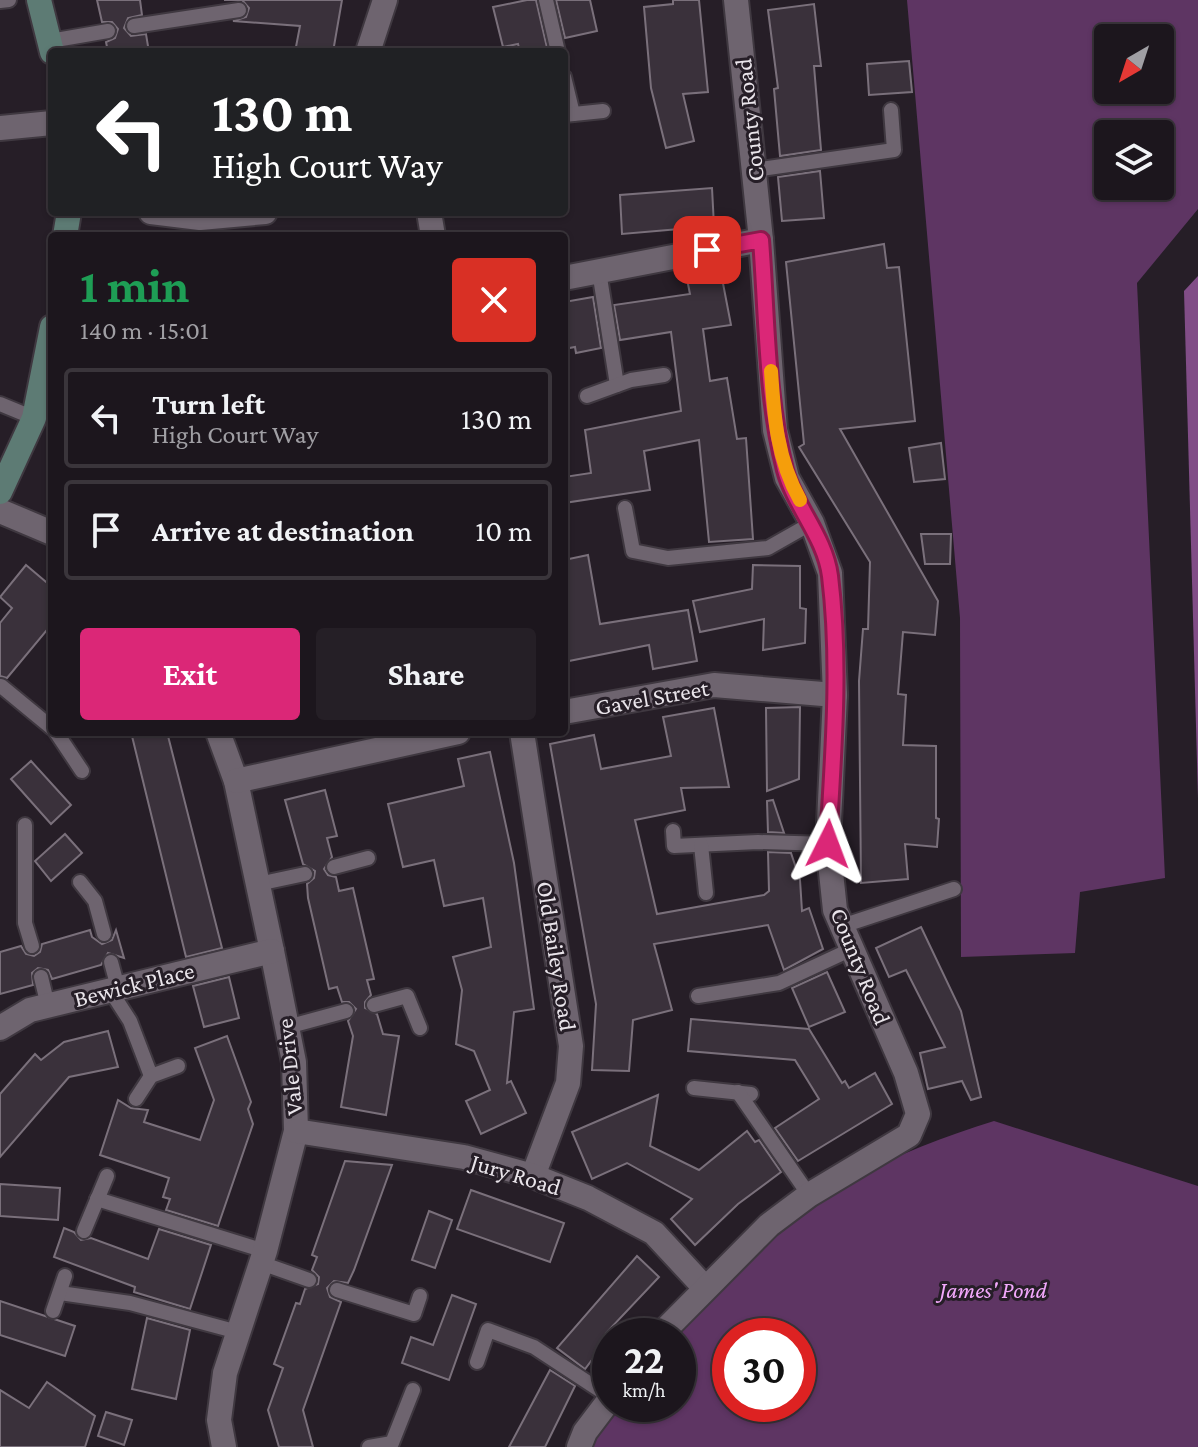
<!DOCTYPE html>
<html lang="en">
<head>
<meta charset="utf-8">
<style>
	:root { --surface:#1c161d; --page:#251f26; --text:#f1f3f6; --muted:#a09fa4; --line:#3a353b; --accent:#db2777 }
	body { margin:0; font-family:"Crimson Pro",serif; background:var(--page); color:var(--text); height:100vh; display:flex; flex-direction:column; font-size:30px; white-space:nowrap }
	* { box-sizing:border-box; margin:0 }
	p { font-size:26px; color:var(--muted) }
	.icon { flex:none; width:44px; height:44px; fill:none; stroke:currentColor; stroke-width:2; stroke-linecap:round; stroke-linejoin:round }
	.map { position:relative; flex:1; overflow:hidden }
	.side { position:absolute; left:48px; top:232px; width:520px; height:504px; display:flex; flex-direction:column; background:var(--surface); border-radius:8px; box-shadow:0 2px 6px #0004,0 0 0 2px var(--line) }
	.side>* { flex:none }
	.hud { position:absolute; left:48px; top:48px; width:520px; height:168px; border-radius:8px; box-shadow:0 2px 6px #0004,0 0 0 2px var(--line); background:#202124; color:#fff; overflow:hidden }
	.needle { width:52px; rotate:219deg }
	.tools { position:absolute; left:1094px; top:24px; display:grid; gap:16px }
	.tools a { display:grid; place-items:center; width:80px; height:80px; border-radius:8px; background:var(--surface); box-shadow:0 2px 6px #0004,0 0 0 2px var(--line); font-size:40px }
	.speed { position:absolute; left:592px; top:1318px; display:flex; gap:16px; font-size:40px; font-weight:700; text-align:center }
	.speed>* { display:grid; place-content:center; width:104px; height:104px; border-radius:50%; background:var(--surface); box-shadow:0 2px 6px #0004,0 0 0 2px var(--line); line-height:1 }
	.speed small { font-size:20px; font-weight:400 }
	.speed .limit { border:12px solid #d22; background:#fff; color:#111 }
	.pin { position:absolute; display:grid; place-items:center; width:68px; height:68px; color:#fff; margin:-34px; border-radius:16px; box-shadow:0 4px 12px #0006 }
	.me { position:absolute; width:88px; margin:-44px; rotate:3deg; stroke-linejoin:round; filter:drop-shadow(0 0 6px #0008) }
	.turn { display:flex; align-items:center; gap:28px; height:168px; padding:0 32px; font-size:36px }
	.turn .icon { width:104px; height:104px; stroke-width:2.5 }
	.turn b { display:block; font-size:56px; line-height:68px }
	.round { display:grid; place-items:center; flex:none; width:84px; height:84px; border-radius:8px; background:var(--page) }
	.summary { display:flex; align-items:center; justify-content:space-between; height:136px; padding:0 32px }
	h1 { font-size:48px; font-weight:700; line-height:60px; color:#1e9e55 }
	.button { display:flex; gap:16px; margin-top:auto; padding:16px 32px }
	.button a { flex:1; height:92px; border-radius:8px; background:var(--accent); color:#fff; font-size:32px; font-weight:700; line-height:92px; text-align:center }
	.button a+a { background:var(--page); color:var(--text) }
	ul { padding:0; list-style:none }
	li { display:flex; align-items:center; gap:24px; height:100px; margin:0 16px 12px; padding:0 16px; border:4px solid var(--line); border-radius:8px }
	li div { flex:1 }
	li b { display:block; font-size:30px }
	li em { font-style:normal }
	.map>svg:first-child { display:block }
	.green { fill:#5e3563; fill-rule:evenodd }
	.water { fill:#814d87 }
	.building { fill:#3a313b; stroke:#7a707b; stroke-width:2 }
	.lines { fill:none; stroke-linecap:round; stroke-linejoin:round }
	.lane-casing { stroke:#3f3840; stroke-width:18 }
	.street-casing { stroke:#3f3840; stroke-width:28 }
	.secondary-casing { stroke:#3f3840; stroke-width:28 }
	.lane { stroke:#6e646f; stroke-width:14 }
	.street { stroke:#6e646f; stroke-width:24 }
	.secondary { stroke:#5d7b74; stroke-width:24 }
	.route-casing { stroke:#8e194d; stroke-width:20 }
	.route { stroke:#db2777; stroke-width:14 }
	.slow { stroke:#f59e0b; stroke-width:14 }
	.labels { text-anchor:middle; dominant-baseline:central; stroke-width:6; stroke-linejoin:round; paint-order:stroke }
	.street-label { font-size:24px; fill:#e9e4ea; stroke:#261e27 }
	.park-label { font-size:24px; font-style:italic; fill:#f2a8fb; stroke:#261e27 }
</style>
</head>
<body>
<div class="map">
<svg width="1198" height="1447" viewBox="0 0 1198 1447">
	<rect width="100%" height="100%" fill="#261e27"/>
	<g class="green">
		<path d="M907 0H1198V209L1137 283 1165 878 1080 892 1075 953 961 957 960 618ZM1108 38H1160V90H1108ZM1108 134H1160V186H1108Z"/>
		<path d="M994 1121 1198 1186V1447H589L620 1404H678L676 1336C720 1283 793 1217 852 1181 896 1154 946 1136 994 1121ZM730 1336H798V1404H730Z"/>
	</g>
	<polygon class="water" points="1198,276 1198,798 1184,291"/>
	<g class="building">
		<polygon points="97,0 140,0 142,15 128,18 124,28 131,36 146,34 149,52 108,52 106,42 115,38 118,29 112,22 102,22"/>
		<polygon points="224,0 342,0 333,52 295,52 300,26 233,21 246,17 249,8 242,0"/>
		<polygon points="527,0 536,0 548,52 520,52 518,44 503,47 493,7"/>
		<polygon points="556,0 590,0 597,31 565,38"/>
		<polygon points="673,0 699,0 708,92 683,94 694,141 666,148 651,88 644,7 673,4"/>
		<polygon points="814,4 821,66 814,66 821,150 780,156 774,89 778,88 768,10"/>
		<polygon points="909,61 912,92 869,95 867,64"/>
		<polygon points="820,171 824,218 782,221 778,177"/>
		<polygon points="712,188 714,226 622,234 620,195"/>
		<polygon points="884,244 887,268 899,267 915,421 840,429 938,601 935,635 903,632 898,694 906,695 903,745 936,746 936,818 939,819 937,847 905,844 908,879 861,883 859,681 863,629 868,629 870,562 799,447 804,444 786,262"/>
		<polygon points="721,273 731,325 703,329 710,381 727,378 737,439 746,438 753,539 709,542 699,440 644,451 650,490 564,503 564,477 591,473 585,430 681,411 671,332 620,340 614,305 690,294 687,279"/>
		<polygon points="593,297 601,348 576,353 575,347 564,349 564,302"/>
		<polygon points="941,443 945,479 914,482 909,448"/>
		<polygon points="921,534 951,534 950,564 925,564"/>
		<polygon points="588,555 600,624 688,610 697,661 653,669 649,645 564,662 564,560"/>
		<polygon points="26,565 52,587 52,624 7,678 0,676 0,623 12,608 0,597"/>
		<polygon points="753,565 800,566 800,608 806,609 805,643 763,650 764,619 700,632 693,601 752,589"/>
		<polygon points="800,707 799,779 767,791 766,708"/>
		<polygon points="714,708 729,787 681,788 685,810 635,820 657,914 764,895 769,891 768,852 791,853 800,880 802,911 809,908 823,949 784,970 768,925 654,944 672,1010 633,1020 629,1071 592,1070 596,1004 550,744 594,735 601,769 671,756 663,717"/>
		<polygon points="131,732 167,732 222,948 186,957"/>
		<polygon points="490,752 514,863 534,1009 514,1012 507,1083 511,1081 526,1113 481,1134 466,1101 490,1090 474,1051 456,1044 462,990 453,957 491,947 483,898 444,906 434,860 403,867 388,804 464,786 458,759"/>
		<polygon points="31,761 71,805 51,824 11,779"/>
		<polygon points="325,790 337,836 327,838 332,857 324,869 328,875 336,877 339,891 353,888 374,979 367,980 371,995 365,1002 365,1008 377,1014 383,1034 399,1036 386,1115 341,1107 353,1036 348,1021 356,1009 349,1002 342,1002 337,987 329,989 308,898 307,884 314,878 315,871 303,864 285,800"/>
		<polygon points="773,800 784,833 768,832 767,801"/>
		<polygon points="65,834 82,853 51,881 35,861"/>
		<polygon points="921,927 961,1011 981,1097 971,1100 962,1081 928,1089 920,1053 945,1047 906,970 889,977 876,948"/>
		<polygon points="90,930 92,937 102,944 112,940 116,930 124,958 108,953 101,965 52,979 48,970 38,968 32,973 33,985 0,994 0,952 21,946 26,954 34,956 40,952 42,944"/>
		<polygon points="827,972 845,1012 809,1027 792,988"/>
		<polygon points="229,977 239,1018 204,1027 193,986"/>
		<polygon points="691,1019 809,1029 842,1083 845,1081 849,1088 875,1073 892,1104 798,1161 775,1128 819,1099 795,1060 688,1051"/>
		<polygon points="108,1031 118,1067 69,1077 0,1157 0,1094 35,1054 41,1060 64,1042"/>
		<polygon points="227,1036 251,1102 248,1109 253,1124 218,1226 166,1210 170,1199 163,1197 169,1178 100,1155 118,1100 131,1108 148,1110 144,1122 200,1140 214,1100 195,1048"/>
		<polygon points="658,1095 650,1146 699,1170 747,1131 755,1142 759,1140 781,1172 738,1204 695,1245 671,1219 692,1199 627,1163 592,1179 572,1132"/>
		<polygon points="345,1161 392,1165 354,1270 348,1283 334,1281 327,1288 330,1297 341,1302 303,1410 313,1447 279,1447 268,1410 283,1368 274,1364 296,1303 300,1304 305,1289 318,1284 319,1277 312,1270 317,1257 312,1255"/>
		<polygon points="0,1184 60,1188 58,1220 0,1216"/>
		<polygon points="471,1190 564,1223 550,1262 457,1229"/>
		<polygon points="429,1211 452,1220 435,1268 412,1260"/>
		<polygon points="64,1228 74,1232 81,1240 91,1238 148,1259 159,1229 211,1245 190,1309 134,1292 135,1287 54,1257"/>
		<polygon points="637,1256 659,1277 606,1333 610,1336 585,1369 557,1348"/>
		<polygon points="452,1295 476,1304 449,1380 402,1363 411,1337 433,1345"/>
		<polygon points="0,1301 75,1326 65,1356 0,1335"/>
		<polygon points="147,1318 190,1330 176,1399 132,1389"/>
		<polygon points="550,1370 575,1386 545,1447 509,1447"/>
		<polygon points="47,1382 95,1416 85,1447 0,1447 0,1390 29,1408"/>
		<polygon points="106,1412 132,1420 124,1445 98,1436"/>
	</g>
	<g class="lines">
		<g class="lane-casing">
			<g id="lane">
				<polyline points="546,0 558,52"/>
				<polyline points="0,1 9,0"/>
				<polyline points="134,26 239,10"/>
				<polyline points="50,41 108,31"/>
				<polyline points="564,77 573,114"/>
				<polyline points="564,115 603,111"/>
				<polyline points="754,170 894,150 891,110"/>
				<polyline points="599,271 617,385"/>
				<polyline points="587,396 631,380 664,375"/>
				<polyline points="0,404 34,418"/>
				<polyline points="625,508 633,551 668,558 768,548 812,523"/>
				<polyline points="1,686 52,728"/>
				<polyline points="56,732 82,771"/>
				<polyline points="25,825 25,923 32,946"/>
				<polyline points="673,831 674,846 758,842 828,844"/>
				<polyline points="701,845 706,893"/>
				<polyline points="334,867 368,858"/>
				<polyline points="80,882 95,901 104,934"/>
				<polyline points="258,884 305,874"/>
				<polyline points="842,926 954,889"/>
				<polyline points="111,962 118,988"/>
				<polyline points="41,977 48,1006"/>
				<polyline points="110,990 130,1021 151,1076"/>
				<polyline points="698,996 779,983 852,949"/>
				<polyline points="374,1005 407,996 420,1028"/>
				<polyline points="287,1027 346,1011"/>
				<polyline points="694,1088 751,1094"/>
				<polyline points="738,1092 809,1195"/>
				<polyline points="136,1099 151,1076 178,1066"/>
				<polyline points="97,1199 265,1251"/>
				<polyline points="84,1231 107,1176"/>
				<polyline points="261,1263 309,1280"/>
				<polyline points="337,1290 414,1314 420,1296"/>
				<polyline points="60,1293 130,1303 238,1332"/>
				<polyline points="53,1311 65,1276"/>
				<polyline points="477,1362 488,1330 534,1347 610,1397"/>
				<polyline points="369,1447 392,1443 413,1390"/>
			</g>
		</g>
		<g class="street-casing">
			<g id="street">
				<polyline points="368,52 385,0"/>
				<polyline points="0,128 52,123"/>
				<polyline points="151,212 200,218 265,212"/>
				<polyline points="429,212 433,236"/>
				<polyline points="564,278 761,240"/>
				<polyline points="0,511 52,533"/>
				<polyline points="564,712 714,685 835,695"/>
				<polyline points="218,732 236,781 272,951 294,1062 296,1131 265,1251 225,1373 219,1420 224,1447"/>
				<polyline points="522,732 571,1046 568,1083 533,1176"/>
				<polyline points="236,781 458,732"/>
				<polyline points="0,1028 30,1010 272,951"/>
				<polyline points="296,1131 464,1157 533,1176 588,1198 654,1233 705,1288"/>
				<polyline points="659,1336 769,1225 809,1195 909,1135 918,1114 906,1073 835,910 828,844 835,695 830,573 812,523 787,478 775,430 761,240 736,0"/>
				<polyline points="579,1447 585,1432 610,1399"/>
			</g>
		</g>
		<g class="secondary-casing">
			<g id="secondary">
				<polyline points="39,0 52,52"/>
				<polyline points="65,236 69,212"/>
				<polyline points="0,492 34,418 52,327"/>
			</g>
		</g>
		<use href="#lane" class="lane"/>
		<use href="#street" class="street"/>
		<use href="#secondary" class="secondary"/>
	</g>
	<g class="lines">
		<g class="route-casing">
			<path id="route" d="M707 250 761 240C767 316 766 396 785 470 795 507 825 537 830 576 841 665 833 756 828 844"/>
		</g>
		<use href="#route" class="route"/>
		<path class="slow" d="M771 371C774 417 777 459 800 500"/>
	</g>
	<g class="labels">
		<g class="street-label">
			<text transform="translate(749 120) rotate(-96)">County Road</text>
			<text transform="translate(652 697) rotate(-10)">Gavel Street</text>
			<text transform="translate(557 956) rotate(81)">Old Bailey Road</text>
			<text transform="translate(861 966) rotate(68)">County Road</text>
			<text transform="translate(134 984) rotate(-14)">Bewick Place</text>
			<text transform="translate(289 1067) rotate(-96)">Vale Drive</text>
			<text transform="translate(516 1174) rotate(17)">Jury Road</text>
		</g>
		<g class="park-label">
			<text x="993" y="1289">James' Pond</text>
		</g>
	</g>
</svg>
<div class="tools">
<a><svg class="needle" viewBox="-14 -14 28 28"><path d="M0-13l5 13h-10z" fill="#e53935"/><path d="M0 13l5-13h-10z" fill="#a09fa4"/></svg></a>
<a><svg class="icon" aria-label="layers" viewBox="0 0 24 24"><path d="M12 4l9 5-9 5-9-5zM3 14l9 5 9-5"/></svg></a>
</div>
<div class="speed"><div>22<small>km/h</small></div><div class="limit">30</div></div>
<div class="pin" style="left:707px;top:250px;background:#d93025"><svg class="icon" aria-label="arrive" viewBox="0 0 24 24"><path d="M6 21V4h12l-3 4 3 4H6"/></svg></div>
<svg class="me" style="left:828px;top:844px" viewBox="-20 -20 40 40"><path d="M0-17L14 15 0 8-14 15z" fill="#db2777" stroke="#fff" stroke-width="4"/></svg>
<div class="hud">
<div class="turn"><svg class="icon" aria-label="left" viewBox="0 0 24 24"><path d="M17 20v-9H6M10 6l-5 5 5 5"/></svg><div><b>130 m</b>High Court Way</div></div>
</div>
<section class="side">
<div class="summary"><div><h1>1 min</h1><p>140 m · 15:01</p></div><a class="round" style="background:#d93025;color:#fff"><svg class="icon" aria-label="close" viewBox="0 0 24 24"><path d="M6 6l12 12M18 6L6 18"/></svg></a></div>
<ul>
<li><svg class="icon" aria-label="left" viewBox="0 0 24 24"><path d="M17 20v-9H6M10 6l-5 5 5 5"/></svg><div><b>Turn left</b><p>High Court Way</p></div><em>130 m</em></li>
<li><svg class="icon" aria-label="arrive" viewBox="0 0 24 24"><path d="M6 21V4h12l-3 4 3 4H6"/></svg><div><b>Arrive at destination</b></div><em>10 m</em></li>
</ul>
<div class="button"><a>Exit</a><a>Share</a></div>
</section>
</div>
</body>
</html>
